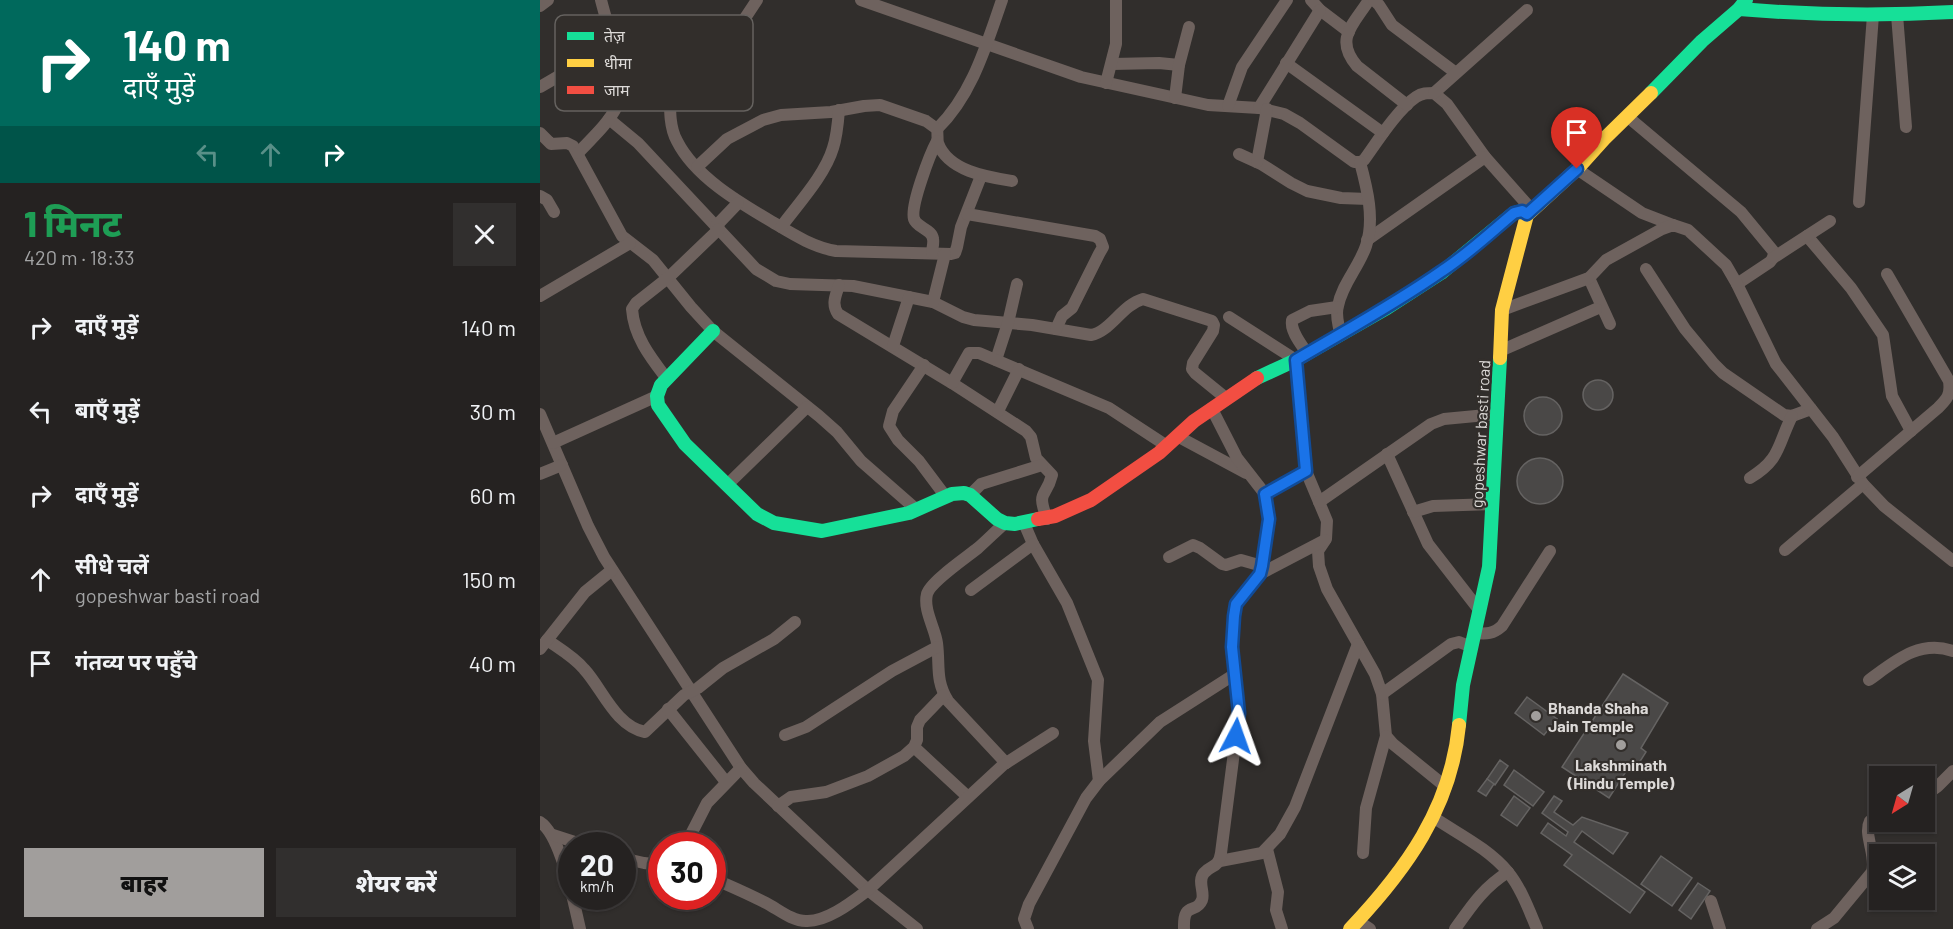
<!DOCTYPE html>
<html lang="hi">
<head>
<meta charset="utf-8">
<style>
	:root { --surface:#252221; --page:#312f2e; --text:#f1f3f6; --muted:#a3a4a5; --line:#423f3f; --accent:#a19e9c }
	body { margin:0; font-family:Barlow,"Noto Sans Devanagari",sans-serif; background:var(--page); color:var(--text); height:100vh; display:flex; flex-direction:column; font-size:22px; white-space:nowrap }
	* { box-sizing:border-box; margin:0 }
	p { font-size:20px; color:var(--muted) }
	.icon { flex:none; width:33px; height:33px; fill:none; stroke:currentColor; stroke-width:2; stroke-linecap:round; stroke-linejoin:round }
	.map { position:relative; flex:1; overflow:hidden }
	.details { display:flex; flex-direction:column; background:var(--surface); width:540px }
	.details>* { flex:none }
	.guide { background:#00695c; color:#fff; overflow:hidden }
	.needle { width:39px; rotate:217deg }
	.fabs { position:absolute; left:1329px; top:766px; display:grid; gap:12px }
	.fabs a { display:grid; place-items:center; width:66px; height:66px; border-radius:0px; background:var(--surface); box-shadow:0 2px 4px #0004,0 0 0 2px var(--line); font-size:30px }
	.speed { position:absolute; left:18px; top:832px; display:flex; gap:12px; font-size:30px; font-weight:700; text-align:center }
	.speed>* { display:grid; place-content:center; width:78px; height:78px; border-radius:50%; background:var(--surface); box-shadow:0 2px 4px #0004,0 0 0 2px var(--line); line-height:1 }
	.speed small { font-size:15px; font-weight:400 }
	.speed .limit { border:9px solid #d22; background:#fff; color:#111 }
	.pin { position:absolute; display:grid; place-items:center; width:51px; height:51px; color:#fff; margin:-62px -26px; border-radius:50% 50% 50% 0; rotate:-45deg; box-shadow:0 0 6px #0007 }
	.pin .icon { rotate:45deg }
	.me { position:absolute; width:66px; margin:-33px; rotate:4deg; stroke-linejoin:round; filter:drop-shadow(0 0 4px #0008) }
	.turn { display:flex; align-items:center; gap:21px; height:126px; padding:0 24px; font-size:27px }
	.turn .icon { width:78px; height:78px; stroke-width:2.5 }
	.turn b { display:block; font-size:42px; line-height:51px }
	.lanes { display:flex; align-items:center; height:57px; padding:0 24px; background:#0003; justify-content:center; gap:30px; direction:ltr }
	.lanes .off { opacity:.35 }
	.round { display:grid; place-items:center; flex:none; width:63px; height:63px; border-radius:0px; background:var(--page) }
	.headline { display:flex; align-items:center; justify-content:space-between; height:102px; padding:0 24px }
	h1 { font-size:36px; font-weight:800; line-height:45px; color:#1e9e55 }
	.action { display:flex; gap:12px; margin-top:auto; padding:12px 24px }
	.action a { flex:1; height:69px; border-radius:0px; background:var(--accent); color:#111; font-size:24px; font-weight:800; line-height:69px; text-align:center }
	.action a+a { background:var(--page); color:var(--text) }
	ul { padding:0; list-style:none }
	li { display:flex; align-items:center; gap:18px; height:84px; padding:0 24px }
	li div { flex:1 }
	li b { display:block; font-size:22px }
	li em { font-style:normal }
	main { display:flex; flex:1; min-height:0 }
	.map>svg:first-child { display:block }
	.building { fill:#4a4847; stroke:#656362; stroke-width:1.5 }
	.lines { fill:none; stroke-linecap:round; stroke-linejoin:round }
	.street { stroke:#6e625e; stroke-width:12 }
	.fast { stroke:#16e098; stroke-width:14 }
	.slow { stroke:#ffcf43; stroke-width:14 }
	.jam { stroke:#f24e42; stroke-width:14 }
	.route-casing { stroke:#114b97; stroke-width:15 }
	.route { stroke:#1a73e8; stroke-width:10 }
	.poi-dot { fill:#a19e9c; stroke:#322e2b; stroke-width:2 }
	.labels { text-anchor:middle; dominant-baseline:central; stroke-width:4.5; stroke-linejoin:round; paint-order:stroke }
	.street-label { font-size:16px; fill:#dddad8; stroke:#322e2b }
	.poi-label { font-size:16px; font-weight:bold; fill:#dddad8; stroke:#322e2b; text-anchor:start }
	.key { fill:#322e2b; stroke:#65625f; stroke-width:1.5 }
	.key-label { font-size:16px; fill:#dddad8 }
</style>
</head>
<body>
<main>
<section class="details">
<div class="guide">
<div class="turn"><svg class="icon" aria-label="right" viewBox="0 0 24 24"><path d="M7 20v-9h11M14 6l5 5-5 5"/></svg><div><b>140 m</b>दाएँ मुड़ें</div></div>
<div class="lanes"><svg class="icon off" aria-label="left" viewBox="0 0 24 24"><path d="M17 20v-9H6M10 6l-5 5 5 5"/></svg><svg class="icon off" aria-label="ahead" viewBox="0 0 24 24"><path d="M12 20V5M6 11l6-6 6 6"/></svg><svg class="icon" aria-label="right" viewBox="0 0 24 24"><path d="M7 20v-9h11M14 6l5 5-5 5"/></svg></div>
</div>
<div class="headline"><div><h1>1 मिनट</h1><p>420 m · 18:33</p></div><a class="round"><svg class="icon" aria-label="close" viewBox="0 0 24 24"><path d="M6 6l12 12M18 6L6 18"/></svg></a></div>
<ul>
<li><svg class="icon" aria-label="right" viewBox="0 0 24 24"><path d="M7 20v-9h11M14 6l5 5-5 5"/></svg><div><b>दाएँ मुड़ें</b></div><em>140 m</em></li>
<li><svg class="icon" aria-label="left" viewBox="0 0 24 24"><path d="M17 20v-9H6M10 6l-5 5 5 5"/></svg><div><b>बाएँ मुड़ें</b></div><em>30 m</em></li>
<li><svg class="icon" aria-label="right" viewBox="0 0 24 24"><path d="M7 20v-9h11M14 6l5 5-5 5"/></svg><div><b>दाएँ मुड़ें</b></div><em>60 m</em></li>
<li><svg class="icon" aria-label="ahead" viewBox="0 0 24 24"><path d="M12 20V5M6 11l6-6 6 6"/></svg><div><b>सीधे चलें</b><p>gopeshwar basti road</p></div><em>150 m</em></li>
<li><svg class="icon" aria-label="arrive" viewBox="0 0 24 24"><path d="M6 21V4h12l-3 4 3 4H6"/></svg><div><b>गंतव्य पर पहुँचे</b></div><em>40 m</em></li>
</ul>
<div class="action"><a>बाहर</a><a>शेयर करें</a></div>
</section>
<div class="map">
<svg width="1413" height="929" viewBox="0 0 1413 929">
	<rect width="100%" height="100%" fill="#312e2c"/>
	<g class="building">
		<circle cx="1058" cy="395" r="15"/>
		<circle cx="1003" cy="416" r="19"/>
		<circle cx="1000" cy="481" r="23"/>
		<polygon points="1083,674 1128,703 1101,748 1106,752 1099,763 1094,759 1069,798 1022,767"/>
		<polygon points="987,697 1017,719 1004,735 975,713"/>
		<polygon points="960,760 968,766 955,785 947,779"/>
		<polygon points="974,770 1004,792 993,806 964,785"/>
		<polygon points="947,779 954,784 946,796 938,791"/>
		<polygon points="974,796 990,808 977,826 961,815"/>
		<polygon points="1014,796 1022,801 1014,812 1033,825 1042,817 1088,833 1073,854 1042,831 1034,842 1105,892 1090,913 1024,865 1032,855 1001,833 1008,823 1026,836 1028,832 1002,813"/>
		<polygon points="1121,856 1152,878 1132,906 1101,884"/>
		<polygon points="1158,883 1170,891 1151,919 1139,910"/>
	</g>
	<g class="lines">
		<g class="street">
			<path d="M321 0 541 77 668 105 719 108 744 114 760 123 814 162H820L824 160C837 142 858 109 876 97 882 93 887 93 894 93L907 104 945 157 992 210"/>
			<polyline points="771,0 780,10 809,32"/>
			<path d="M829 0C813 25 794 39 817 66L867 105"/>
			<polyline points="834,0 839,5 852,25 916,73"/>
			<polyline points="0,6 8,0"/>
			<polyline points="1357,15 1366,127"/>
			<polyline points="746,63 843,133"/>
			<polyline points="572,64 619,63 639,65"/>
			<path d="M79 76 127 75 130 78C131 98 127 123 137 141 155 177 200 203 234 223 254 235 273 247 296 251L411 254 415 253 417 247 421 227 441 176"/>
			<polyline points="566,83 576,44 576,0"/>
			<polyline points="0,87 72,45"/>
			<polyline points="894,93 987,10"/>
			<polyline points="635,98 639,65 649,27"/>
			<polyline points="131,101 158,83 176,62 217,0"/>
			<polyline points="688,106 702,67 747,0"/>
			<polyline points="719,108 780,10"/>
			<polyline points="1088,117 1201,212 1234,252 1233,258 1230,262 1197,284"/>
			<path d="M69 119 98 143 216 269 236 281 250 284 313 286 393 302 423 317 434 320 492 325 551 335C570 332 582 305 603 299L672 321 674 325 673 331 653 363 652 369 655 373 687 399"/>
			<path d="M397 129C432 95 446 46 462 0"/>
			<polyline points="0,133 11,144 27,143 33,146 82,236 113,260 151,307 173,331 279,416 297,432 321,461 377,510"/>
			<path d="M38 153C52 138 68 124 77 106 87 85 67 24 61 0"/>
			<polyline points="699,154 721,164 751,183 767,191 801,198 828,199"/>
			<polyline points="717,162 727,109"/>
			<path d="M157 167 187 139 223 120 241 115 291 112 324 106 340 105 386 121 397 129C398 134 397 139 398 143 408 171 447 177 472 181"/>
			<polyline points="1037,169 1102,213 1133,225"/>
			<polyline points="0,196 7,200 14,212"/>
			<polyline points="1319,202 1333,15"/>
			<polyline points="427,214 555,236 560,239 563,247 559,254 532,308 522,316 516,329"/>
			<polyline points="176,226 198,203"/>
			<path d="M241 227C258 204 285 175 293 148 297 136 298 123 299 110"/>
			<polyline points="1267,236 1311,288 1343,335 1352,396 1371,431"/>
			<polyline points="827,240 945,157"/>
			<path d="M392 253C392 249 394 243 393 239 392 229 377 228 374 219 370 206 390 154 397 141"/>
			<polyline points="1233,258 1290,221"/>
			<polyline points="1106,269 1145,329 1174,364 1183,373 1244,415 1252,416 1271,409"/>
			<polyline points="1049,278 1070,324"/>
			<path d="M299 285C296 295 291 304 298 314L412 383 486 431 491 437 496 458 512 475C506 499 496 489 507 519"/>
			<polyline points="0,296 90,243"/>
			<polyline points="393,302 405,254"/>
			<polyline points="962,310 1049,278 1066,260 1122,229 1133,225 1148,230 1186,265 1197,284 1236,364 1293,437 1323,484 1344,506 1413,561"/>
			<polyline points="689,317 756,360 766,471 787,521 786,539 778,551 779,566 787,589 835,674 842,694 846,736 853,744 906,787"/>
			<path d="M800 334C799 325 795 315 798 306 802 284 819 267 826 246 835 219 827 188 820 162"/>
			<polyline points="353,346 369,297"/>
			<polyline points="960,351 1056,309"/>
			<path d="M767 353C761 344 750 331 752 320L770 311 797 307"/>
			<polyline points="456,360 468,323 477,284"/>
			<polyline points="384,365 353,411 349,426 358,440 379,461 406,497"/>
			<path d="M127 379C111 358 94 337 92 309L96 303 129 277 179 229"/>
			<polyline points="412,383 429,353 439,353 569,408 627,446"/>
			<polyline points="458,411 479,369"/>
			<polyline points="0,414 48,526 64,557 201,768 214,783 328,890 377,929"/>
			<polyline points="637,436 706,473"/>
			<polyline points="13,443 117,396"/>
			<polyline points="847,454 888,544 940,611"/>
			<polyline points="0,474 22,465"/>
			<path d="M1317 477 1398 408C1407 399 1411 395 1409 381L1347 274"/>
			<path d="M1210 478C1241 459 1237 446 1252 416"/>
			<polyline points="187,485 267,407"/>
			<polyline points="725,494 766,471"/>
			<polyline points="430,495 441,484 502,465"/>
			<polyline points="779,502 891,424 904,419 957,414"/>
			<polyline points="873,512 893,506 953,504"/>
			<path d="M465 523C456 531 447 540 438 548 427 557 390 582 387 594 383 610 395 628 397 643 400 666 395 680 408 701L466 763"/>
			<polyline points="484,523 493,544 527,603 558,680 554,741 559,781"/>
			<polyline points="1245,550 1323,484"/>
			<polyline points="629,557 653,545 660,548 682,564 686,565 701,560 722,566"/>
			<polyline points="720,574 785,540"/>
			<polyline points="431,590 493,544"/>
			<path d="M935 633C947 634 953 634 962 626L1010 551"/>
			<path d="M7 640C20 649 34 657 44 669 62 688 75 726 105 732L144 695 158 688 183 668 234 639 255 622"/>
			<polyline points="0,649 45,592 72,570"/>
			<path d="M1329 680C1354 662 1379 639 1413 651"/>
			<polyline points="842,694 911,644 919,642 932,647"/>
			<polyline points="128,709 186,782"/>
			<polyline points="245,735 266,727 352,671 397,647"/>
			<polyline points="374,747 428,797"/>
			<polyline points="1384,796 1398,786 1413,771"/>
			<polyline points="238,806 251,797 286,792 328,776 364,756 374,747 377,740 377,727 380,720 404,695"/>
			<path d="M893 817C918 834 948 848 968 872 981 888 989 910 997 929"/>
			<path d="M0 822C21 835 34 904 40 929"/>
			<polyline points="13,835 47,846"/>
			<polyline points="145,846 167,803 201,768"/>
			<polyline points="727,849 738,892 736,910 742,929"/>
			<polyline points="823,853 826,808 846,736"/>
			<polyline points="82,858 104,863 122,865"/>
			<polyline points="680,861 722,853 740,834 755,807 818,644"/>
			<path d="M172 878C190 886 207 893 224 902 237 908 251 921 266 921 287 922 312 902 328 890L463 765 513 733"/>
			<polyline points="1171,901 1180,929"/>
			<polyline points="818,921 830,929"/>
			<polyline points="488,929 484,919 489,904 546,798 559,781 620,722 695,674"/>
			<path d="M644 929C643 900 656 915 662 900 665 892 657 881 664 873 672 864 678 869 681 853L699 713 691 647 694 616 696 604 720 574 722 566 730 519 725 494 697 458 672 409"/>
			<path d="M915 929C932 905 943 888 968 872"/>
			<path d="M1277 929 1294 918 1332 872C1337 855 1323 835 1330 821L1340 818"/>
		</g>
		<g class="fast">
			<path d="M1199 9C1270 15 1342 16 1413 12"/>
			<polyline points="1111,93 1162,41 1199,9 1206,0"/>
			<polyline points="173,331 121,385 117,396 118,405 145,444 217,514 234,523 282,531 369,513 412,494 424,493 430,495 457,519 465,523 475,524 498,519"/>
			<polyline points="717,378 756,360 847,308 901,273 974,213 982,211 987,215"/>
			<polyline points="919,725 923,685 949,567 960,358"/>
		</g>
		<g class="slow">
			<polyline points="960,358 962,310 987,215 1037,169 1064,139 1111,93"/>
			<path d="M810 929C866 870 911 808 919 725"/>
		</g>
		<polyline class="jam" points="498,519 515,516 551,500 619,453 654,421 717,378"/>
	</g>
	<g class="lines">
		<g class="route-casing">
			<path id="route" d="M696 736 699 713 692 647 694 616 696 604 720 574 722 566 729 519 725 494 766 471 756 360C805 331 855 304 902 271 928 254 950 233 974 213L982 211 987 214 1037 169"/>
		</g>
		<use href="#route" class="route"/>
	</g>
	<g class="poi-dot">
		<circle cx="996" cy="716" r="6"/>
		<circle cx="1081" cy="745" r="6"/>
	</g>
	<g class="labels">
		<g class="street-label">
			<text transform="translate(940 434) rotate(-87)">gopeshwar basti road</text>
		</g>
		<g class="poi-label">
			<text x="1008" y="707">Bhanda Shaha<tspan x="1008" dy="18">Jain Temple</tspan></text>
			<text x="1081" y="764" text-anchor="middle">Lakshminath<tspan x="1081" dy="18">(Hindu Temple)</tspan></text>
		</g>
	</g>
	<rect x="15" y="15" width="198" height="96" rx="9" class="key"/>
	<rect x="27" y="32" width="27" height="8" fill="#16e098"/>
	<rect x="27" y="59" width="27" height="8" fill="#ffcf43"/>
	<rect x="27" y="86" width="27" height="8" fill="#f24e42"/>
	<g class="key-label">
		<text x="64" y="42">तेज़</text>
		<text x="64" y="69">धीमा</text>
		<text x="64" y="96">जाम</text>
	</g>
</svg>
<div class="fabs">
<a><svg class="needle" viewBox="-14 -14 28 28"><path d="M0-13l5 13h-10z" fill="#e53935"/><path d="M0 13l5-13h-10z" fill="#a3a4a5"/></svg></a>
<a><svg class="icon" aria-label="layers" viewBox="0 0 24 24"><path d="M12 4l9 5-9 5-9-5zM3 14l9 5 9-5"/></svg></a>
</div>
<div class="speed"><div>20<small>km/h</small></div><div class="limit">30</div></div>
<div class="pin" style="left:1037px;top:169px;background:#d93025"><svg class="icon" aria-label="arrive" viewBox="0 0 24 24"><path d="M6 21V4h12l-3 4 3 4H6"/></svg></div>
<svg class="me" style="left:696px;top:736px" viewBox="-20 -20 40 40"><path d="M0-17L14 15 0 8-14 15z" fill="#1a73e8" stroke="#fff" stroke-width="4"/></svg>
</div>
</main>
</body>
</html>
